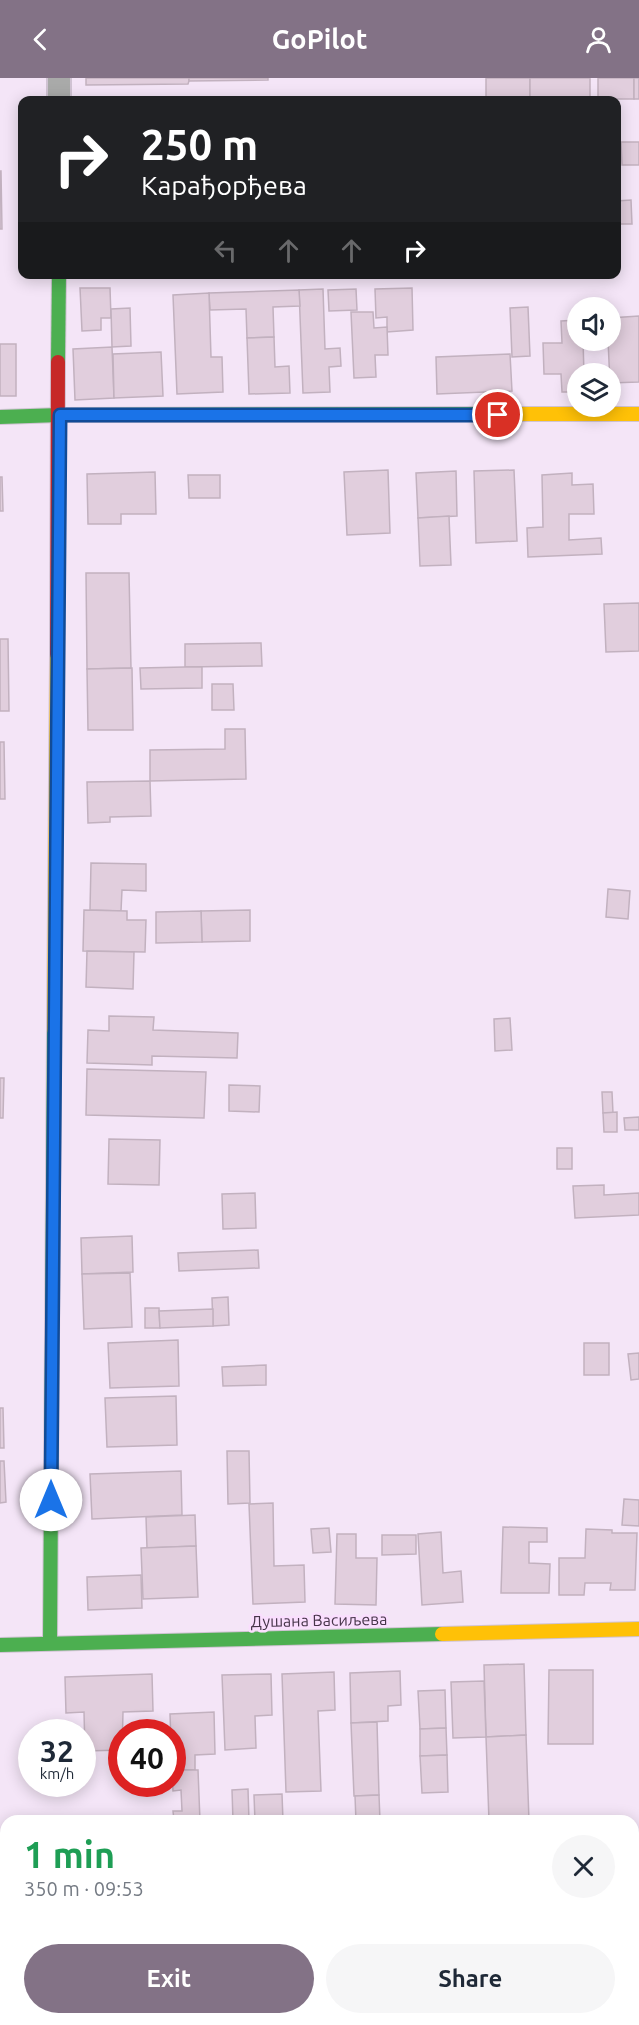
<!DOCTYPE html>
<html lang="en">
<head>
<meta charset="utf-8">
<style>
	:root { --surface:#fff; --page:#f6f6f7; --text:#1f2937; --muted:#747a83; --accent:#837286 }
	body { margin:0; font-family:Ubuntu,sans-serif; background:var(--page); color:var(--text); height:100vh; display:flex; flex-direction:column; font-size:22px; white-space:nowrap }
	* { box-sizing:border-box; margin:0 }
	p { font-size:20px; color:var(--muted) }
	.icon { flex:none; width:33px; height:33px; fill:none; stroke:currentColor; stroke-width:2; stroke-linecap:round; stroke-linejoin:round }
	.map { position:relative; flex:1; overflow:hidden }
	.panel { position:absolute; left:0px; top:1737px; width:639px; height:210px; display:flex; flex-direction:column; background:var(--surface); border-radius:18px 18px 0 0; box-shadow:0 3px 15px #0003 }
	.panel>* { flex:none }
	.banner { position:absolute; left:18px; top:18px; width:603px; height:183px; border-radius:12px; box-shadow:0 3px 15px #0003; background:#202124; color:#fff; overflow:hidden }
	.controls { position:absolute; left:567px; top:219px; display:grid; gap:12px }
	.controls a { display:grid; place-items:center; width:54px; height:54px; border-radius:50%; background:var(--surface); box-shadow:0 3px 15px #0003; font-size:30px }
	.speed { position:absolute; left:18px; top:1641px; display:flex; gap:12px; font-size:30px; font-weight:700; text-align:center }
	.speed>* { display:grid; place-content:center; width:78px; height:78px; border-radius:50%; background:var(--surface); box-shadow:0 3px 15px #0003; line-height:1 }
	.speed small { font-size:15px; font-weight:400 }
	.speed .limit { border:9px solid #d22; background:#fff; color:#111 }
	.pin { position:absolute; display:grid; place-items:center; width:51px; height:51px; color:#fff; margin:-26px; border:3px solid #fff; border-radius:50%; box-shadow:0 2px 6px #0007 }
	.me { position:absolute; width:66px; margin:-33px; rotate:0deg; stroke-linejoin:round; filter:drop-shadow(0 0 4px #0008) }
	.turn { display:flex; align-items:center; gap:21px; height:126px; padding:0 24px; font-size:27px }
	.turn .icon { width:78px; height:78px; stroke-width:2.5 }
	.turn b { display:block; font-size:42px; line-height:51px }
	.lanes { display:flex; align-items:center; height:57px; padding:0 24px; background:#0003; justify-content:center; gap:30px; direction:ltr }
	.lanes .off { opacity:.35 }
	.round { display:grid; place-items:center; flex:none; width:63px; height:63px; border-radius:32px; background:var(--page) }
	.headline { display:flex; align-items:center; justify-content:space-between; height:102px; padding:0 24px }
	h1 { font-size:36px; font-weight:700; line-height:45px; color:#1e9e55 }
	.action { display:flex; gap:12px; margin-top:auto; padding:12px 24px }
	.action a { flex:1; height:69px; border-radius:36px; background:var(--accent); color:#fff; font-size:24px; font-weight:700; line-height:69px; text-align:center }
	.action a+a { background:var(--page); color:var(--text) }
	header { display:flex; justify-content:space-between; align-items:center; height:78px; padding:0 24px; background:var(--accent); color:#fff; font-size:27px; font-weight:700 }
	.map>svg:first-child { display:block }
	.building { fill:#e1cedd; stroke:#c2b1bf; stroke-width:1.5 }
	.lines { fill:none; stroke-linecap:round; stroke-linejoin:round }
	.street-casing { stroke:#d0c3d3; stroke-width:26 }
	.fast-casing { stroke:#d0c3d3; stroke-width:16 }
	.slow-casing { stroke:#d0c3d3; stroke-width:16 }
	.jam-casing { stroke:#d0c3d3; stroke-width:16 }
	.street { stroke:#a9aaa9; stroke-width:22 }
	.fast { stroke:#4caf50; stroke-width:14 }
	.slow { stroke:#ffc107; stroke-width:14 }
	.jam { stroke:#c62828; stroke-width:14 }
	.route-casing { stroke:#114b97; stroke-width:15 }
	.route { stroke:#1a73e8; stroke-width:10 }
	.labels { text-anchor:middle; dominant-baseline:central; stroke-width:5; stroke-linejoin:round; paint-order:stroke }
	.street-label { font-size:16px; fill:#463449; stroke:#fadefe }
</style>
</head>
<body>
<header><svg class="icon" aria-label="back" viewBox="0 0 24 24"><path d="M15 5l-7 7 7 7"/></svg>GoPilot<svg class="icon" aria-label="person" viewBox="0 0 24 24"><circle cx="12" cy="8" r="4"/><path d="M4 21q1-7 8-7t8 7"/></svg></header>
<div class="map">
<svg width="639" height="1947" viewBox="0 0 639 1947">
	<rect width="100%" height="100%" fill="#f4e5f7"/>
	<g class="building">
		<polygon points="86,0 189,0 189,3 188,6 86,7"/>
		<polygon points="189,0 268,0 268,2 189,3"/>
		<rect x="486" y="0" width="44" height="20"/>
		<polygon points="530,0 590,0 590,19 530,20"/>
		<rect x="598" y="0" width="36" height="21"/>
		<rect x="634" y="0" width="5" height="21"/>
		<polygon points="621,64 639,64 639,87 622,87"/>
		<polygon points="0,93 1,93 2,151 0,151"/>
		<polygon points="631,122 632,146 616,146 616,123"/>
		<polygon points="80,210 110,210 111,240 101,240 101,252 82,253"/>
		<polygon points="412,210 413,252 387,254 387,239 376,240 375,211"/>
		<polygon points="323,211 325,271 340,270 341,288 329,289 330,314 303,315 299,212"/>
		<polygon points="356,211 357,232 329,233 328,212"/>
		<polygon points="299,212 300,228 273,229 274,259 247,260 246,231 210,232 209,215"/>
		<polygon points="209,215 211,279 222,279 223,314 177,316 173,217"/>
		<polygon points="528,229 530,278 512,279 510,230"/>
		<polygon points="130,230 131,268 112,269 111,231"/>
		<polygon points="351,234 373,234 374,250 387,249 388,277 375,277 376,299 354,300"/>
		<polygon points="639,238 639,304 610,305 608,262 610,262 610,240"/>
		<polygon points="578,242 578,262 583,262 584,296 578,296 578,314 562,314 561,296 544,296 543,265 562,265 561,243"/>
		<polygon points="274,259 275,289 289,288 290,315 249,316 247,260"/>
		<rect x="0" y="266" width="16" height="52"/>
		<polygon points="112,269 114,320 75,322 73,271"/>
		<polygon points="161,274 163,318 114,320 113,276"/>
		<polygon points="510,276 512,313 437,316 436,279"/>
		<polygon points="388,392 390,455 347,457 344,394"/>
		<polygon points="514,392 517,463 476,465 474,393"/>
		<polygon points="456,393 457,438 418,440 416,395"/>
		<polygon points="155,394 156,436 121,436 121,446 88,446 87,396"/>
		<polygon points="572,395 572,407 593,406 594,436 569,436 569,462 601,460 602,476 528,479 527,450 543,449 542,397"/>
		<polygon points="188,397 220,397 220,420 189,420"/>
		<polygon points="0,399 2,399 3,433 0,433"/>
		<polygon points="449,438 451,487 420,488 418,440"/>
		<polygon points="86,495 129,495 131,590 87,591"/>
		<polygon points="639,525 639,573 606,574 604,526"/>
		<polygon points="0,561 8,561 9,633 0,633"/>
		<polygon points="261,565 262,588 185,589 185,566"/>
		<polygon points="185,589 202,589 202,610 141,611 140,590"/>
		<polygon points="132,590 133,652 88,652 87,591"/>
		<polygon points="212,606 233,606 234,632 212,632"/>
		<polygon points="225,651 245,651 246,701 150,703 150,672 225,671"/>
		<polygon points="0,664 4,664 5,721 0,721"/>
		<polygon points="150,703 151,738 110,739 110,744 88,745 87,704"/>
		<polygon points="91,785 146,786 146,813 122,812 121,833 90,832"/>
		<polygon points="608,811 630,813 628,841 606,839"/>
		<polygon points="84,832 127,833 127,842 146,842 145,874 83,873"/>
		<polygon points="250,832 250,863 202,864 201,833"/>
		<polygon points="201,833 202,864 156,865 156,834"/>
		<polygon points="87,873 134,874 133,911 86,909"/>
		<polygon points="109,938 154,939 153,952 238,955 237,980 152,978 152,987 87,985 88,952 109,953"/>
		<polygon points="510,940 512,972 495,973 494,941"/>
		<polygon points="87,991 206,994 204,1040 86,1037"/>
		<polygon points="0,1000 4,1000 3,1040 0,1040"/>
		<polygon points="229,1007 260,1008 259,1034 229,1033"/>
		<polygon points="602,1014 612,1014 613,1035 603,1035"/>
		<polygon points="617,1034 617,1054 604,1054 603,1035"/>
		<polygon points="639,1039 639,1052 625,1052 624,1040"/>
		<polygon points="109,1061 160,1062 159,1107 108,1106"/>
		<rect x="557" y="1070" width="15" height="21"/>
		<polygon points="604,1107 604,1117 639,1115 639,1137 575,1140 573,1108"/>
		<polygon points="255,1115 256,1150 223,1151 222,1116"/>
		<polygon points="132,1158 133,1194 82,1196 81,1160"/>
		<polygon points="258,1172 259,1190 179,1193 178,1175"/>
		<polygon points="130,1195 132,1249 84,1251 82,1196"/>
		<polygon points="228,1219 229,1247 213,1248 212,1220"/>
		<polygon points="145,1230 159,1230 160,1250 145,1250"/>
		<polygon points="213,1231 213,1248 160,1250 159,1233"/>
		<polygon points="178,1262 179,1308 110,1310 108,1265"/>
		<rect x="584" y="1265" width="25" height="32"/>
		<polygon points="639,1275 639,1301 631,1302 628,1276"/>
		<polygon points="266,1287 266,1307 223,1308 222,1289"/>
		<polygon points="176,1318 177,1367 107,1369 105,1320"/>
		<polygon points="0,1330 3,1330 4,1370 0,1370"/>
		<polygon points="227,1373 249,1373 250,1425 228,1426"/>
		<polygon points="0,1383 4,1383 6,1424 0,1425"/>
		<polygon points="181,1393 182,1437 92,1441 90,1396"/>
		<polygon points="624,1421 639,1422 639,1448 622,1447"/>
		<polygon points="273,1425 274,1488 304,1487 305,1524 253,1526 249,1426"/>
		<polygon points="195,1437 196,1468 147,1470 146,1439"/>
		<polygon points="503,1449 547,1450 547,1464 529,1464 529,1485 550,1486 549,1515 501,1515"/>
		<polygon points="329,1450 331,1474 313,1475 311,1451"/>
		<polygon points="586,1451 612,1452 612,1455 637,1455 635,1512 610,1512 611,1505 585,1505 584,1517 559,1517 559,1480 585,1480"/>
		<polygon points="441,1454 443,1495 461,1493 463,1524 422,1527 418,1456"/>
		<polygon points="337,1456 356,1456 356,1480 377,1480 376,1527 335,1526"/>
		<polygon points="382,1457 416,1457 416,1476 382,1477"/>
		<polygon points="196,1468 198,1519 143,1521 141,1470"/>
		<polygon points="141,1497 142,1530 88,1532 87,1499"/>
		<polygon points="524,1586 526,1657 486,1659 484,1587"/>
		<polygon points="549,1592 593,1592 593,1666 548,1666"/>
		<polygon points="400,1593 401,1627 388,1628 388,1643 351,1645 350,1595"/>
		<polygon points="334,1594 335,1632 318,1633 321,1713 286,1714 282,1596"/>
		<polygon points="152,1596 153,1633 123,1634 122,1672 85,1673 84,1634 66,1635 65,1599"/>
		<polygon points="271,1596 272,1637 255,1638 256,1670 225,1672 222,1597"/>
		<polygon points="484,1603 486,1659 453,1660 451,1604"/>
		<polygon points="445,1612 446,1650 420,1651 418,1613"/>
		<polygon points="214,1634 215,1676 195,1677 195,1692 172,1692 170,1636"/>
		<polygon points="377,1644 379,1717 354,1718 351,1645"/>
		<polygon points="446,1650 447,1677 420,1678 420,1651"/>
		<polygon points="526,1657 529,1743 489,1743 486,1659"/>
		<polygon points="447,1677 448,1714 422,1715 420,1678"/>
		<polygon points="172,1692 198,1692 200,1743 174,1743 173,1733 182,1733 181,1712 173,1713"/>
		<polygon points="248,1711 249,1743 233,1743 232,1712"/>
		<polygon points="282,1716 283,1743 255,1743 254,1717"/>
		<polygon points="379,1717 380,1743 356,1743 355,1718"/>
		<polygon points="633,1803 639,1819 639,1831 633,1833"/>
	</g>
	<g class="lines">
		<g class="street-casing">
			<polyline id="street" points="59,0 59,22"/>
		</g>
		<g class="fast-casing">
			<g id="fast">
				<polyline points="58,284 59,196"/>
				<polyline points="0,339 60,337 510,336"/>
				<polyline points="50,1565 54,951"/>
				<polyline points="0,1567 442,1556"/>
			</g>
		</g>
		<g class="slow-casing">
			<g id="slow">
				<polyline points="510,336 639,336"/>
				<polyline points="54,951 57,576"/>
				<polyline points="442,1556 639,1551"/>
			</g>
		</g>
		<g class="jam-casing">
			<polyline id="jam" points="57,576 58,284"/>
		</g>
		<use href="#street" class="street"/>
		<use href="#fast" class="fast"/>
		<use href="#slow" class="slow"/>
		<use href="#jam" class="jam"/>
	</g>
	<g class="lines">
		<g class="route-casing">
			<polyline id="route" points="51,1422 60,337 498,337"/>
		</g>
		<use href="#route" class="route"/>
	</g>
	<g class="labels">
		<g class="street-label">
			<text transform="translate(319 1542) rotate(-1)">Душана Васиљева</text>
		</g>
	</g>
</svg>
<div class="controls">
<a><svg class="icon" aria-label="sound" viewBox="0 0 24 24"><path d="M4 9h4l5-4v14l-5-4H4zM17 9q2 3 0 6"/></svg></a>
<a><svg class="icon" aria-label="layers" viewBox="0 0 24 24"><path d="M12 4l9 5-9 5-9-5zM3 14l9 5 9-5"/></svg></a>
</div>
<div class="speed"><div>32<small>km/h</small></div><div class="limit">40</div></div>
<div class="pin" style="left:498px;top:337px;background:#d93025"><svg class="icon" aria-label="arrive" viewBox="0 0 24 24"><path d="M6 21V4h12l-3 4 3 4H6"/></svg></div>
<svg class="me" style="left:51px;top:1422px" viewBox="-20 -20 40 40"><circle r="19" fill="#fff"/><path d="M0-13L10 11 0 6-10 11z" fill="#1a73e8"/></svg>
<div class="banner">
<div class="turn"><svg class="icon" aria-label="right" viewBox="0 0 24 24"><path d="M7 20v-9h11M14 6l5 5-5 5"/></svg><div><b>250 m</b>Карађорђева</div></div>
<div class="lanes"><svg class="icon off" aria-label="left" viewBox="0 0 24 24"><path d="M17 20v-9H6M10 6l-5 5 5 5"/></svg><svg class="icon off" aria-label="ahead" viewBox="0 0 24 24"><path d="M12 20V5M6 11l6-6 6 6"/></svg><svg class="icon off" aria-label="ahead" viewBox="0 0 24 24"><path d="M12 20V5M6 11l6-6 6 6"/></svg><svg class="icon" aria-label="right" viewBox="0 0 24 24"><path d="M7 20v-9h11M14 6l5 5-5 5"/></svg></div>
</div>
<section class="panel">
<div class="headline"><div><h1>1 min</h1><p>350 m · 09:53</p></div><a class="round"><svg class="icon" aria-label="close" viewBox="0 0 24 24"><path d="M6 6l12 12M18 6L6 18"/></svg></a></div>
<div class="action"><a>Exit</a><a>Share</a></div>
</section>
</div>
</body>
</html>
